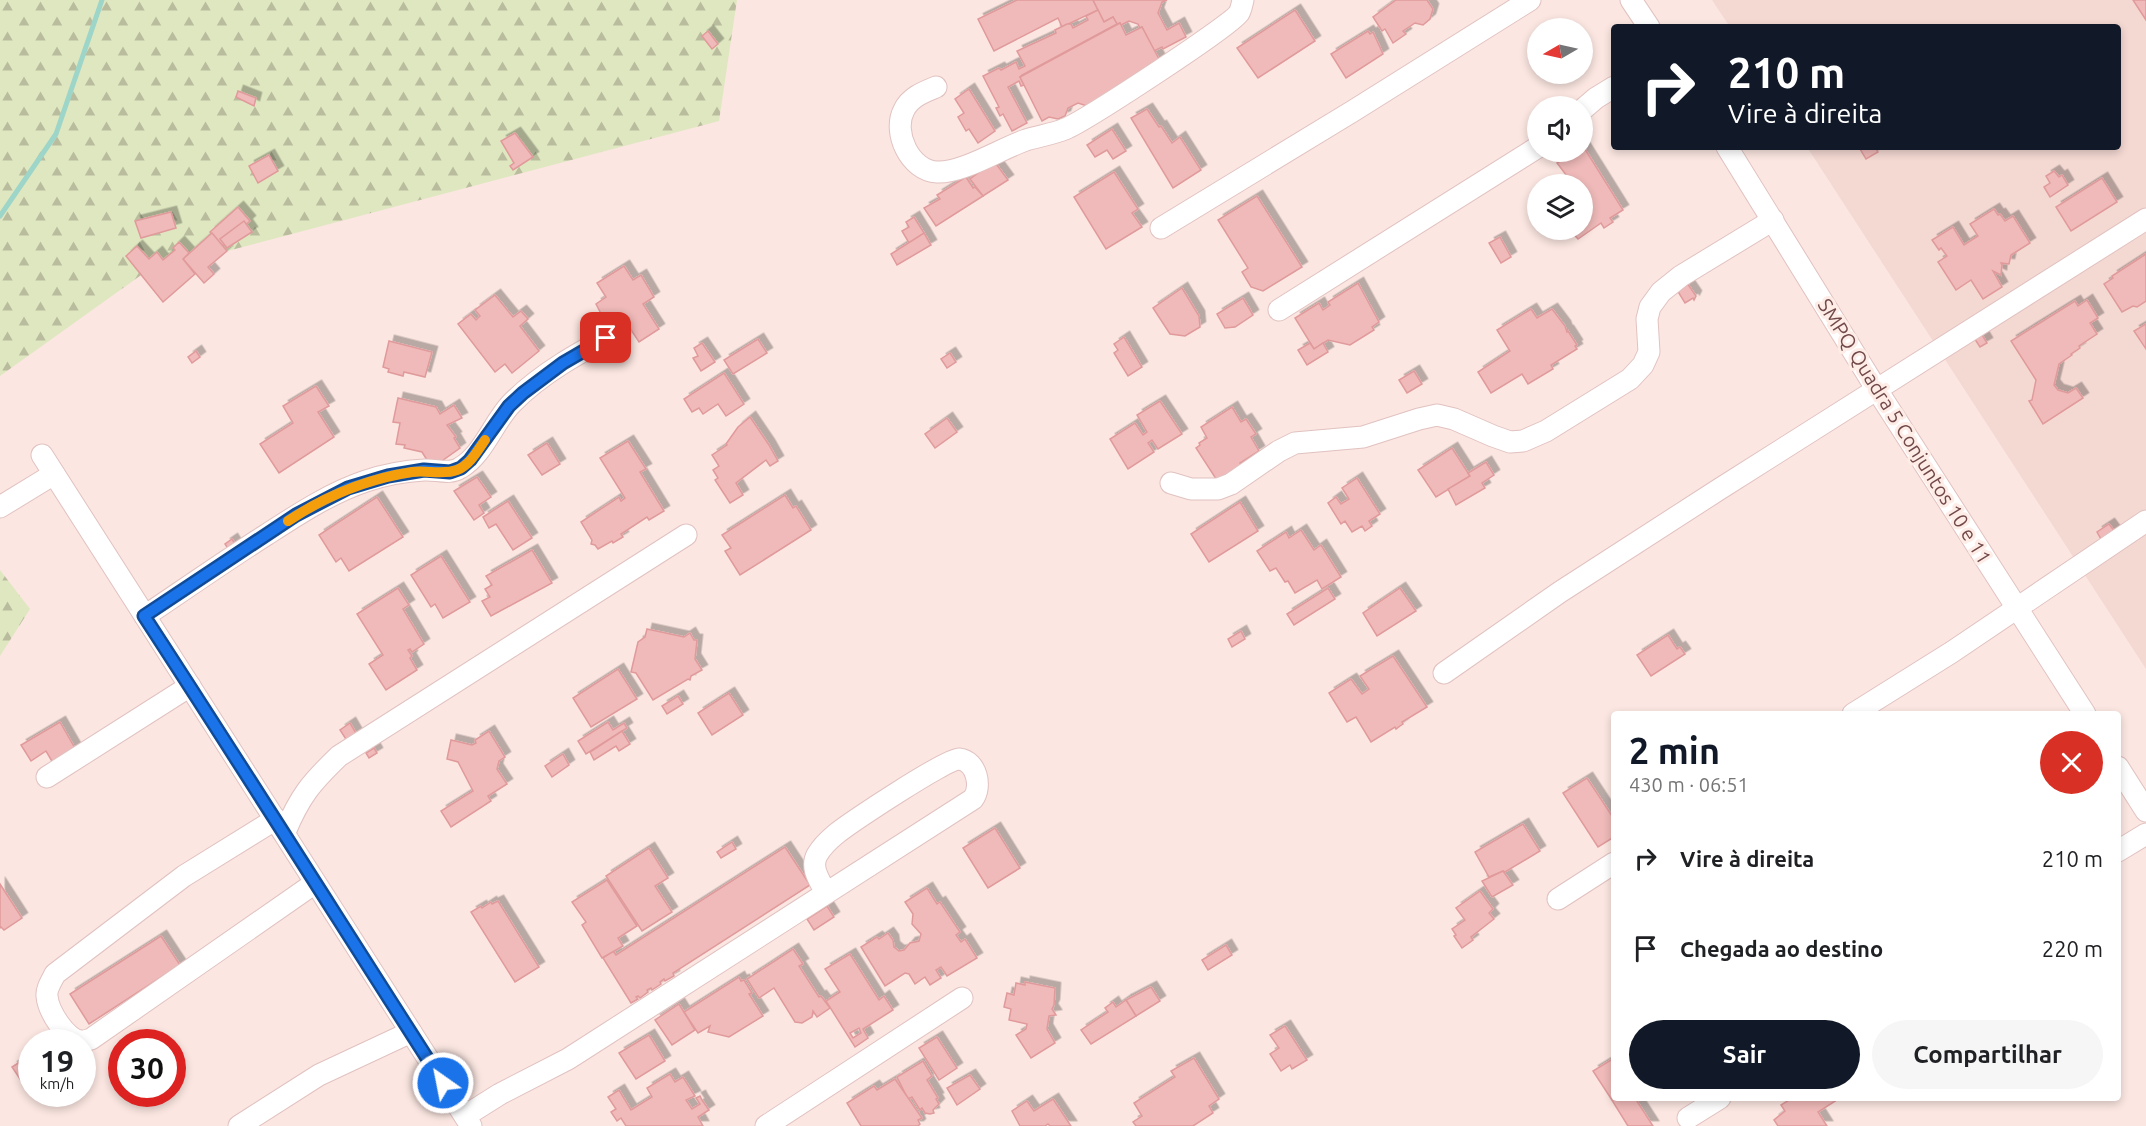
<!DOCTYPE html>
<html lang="pt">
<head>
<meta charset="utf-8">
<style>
	:root { --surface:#fff; --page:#f6f6f6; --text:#202124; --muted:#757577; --accent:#111827 }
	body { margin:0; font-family:Ubuntu,sans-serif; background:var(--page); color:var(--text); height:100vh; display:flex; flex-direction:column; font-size:22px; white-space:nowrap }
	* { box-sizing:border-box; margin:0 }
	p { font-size:20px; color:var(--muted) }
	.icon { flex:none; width:33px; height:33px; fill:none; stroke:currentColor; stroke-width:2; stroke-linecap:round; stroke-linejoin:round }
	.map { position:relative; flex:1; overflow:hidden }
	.details { position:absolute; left:1611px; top:711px; width:510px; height:390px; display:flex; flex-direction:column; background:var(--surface); border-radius:6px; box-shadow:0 3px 9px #0003 }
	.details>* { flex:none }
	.top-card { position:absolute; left:1611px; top:24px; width:510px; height:126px; border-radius:6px; box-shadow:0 3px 9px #0003; background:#111827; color:#fff; overflow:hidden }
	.needle { width:39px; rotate:261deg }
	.buttons { position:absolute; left:1527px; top:18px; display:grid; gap:12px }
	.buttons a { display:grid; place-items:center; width:66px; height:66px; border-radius:50%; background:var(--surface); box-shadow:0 3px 9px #0003; font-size:30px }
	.speed { position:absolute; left:18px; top:1029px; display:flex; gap:12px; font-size:30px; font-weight:700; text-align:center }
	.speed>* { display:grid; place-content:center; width:78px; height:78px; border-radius:50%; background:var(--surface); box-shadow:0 3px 9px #0003; line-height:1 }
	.speed small { font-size:15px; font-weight:400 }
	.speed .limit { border:9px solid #d22; background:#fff; color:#111 }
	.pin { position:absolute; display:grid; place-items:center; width:51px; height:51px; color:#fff; margin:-26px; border-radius:12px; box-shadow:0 3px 9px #0006 }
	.me { position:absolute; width:66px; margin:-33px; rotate:327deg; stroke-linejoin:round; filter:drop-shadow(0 0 4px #0008) }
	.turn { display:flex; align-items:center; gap:21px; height:126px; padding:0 18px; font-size:27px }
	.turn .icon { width:78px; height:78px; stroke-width:2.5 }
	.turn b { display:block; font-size:42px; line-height:51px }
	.round { display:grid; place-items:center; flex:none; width:63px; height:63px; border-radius:32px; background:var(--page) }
	.headline { display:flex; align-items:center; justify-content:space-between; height:102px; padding:0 18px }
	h1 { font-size:36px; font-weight:600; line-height:45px; color:var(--accent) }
	.action { display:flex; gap:12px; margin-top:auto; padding:12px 18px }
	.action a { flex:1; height:69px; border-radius:36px; background:var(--accent); color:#fff; font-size:24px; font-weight:600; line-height:69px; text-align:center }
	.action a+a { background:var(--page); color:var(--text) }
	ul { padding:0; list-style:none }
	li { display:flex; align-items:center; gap:18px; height:90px; padding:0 18px }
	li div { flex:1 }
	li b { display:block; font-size:22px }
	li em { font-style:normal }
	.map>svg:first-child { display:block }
	.residential { fill:#f4d8d2 }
	.forest { fill:url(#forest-firs) }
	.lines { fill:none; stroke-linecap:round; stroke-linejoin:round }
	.stream { stroke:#9dd5c8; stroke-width:5 }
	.building { fill:#efbab9; stroke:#e19a9b; stroke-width:1.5; fill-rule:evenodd; filter:url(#shadow) }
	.minor-casing { stroke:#e1c2c0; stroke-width:23 }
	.minor { stroke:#fff; stroke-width:21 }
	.route-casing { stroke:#114b97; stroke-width:15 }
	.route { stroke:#1a73e8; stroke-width:10 }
	.slow { stroke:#f59e0b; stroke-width:10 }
	.labels { text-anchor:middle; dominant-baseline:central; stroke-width:6; stroke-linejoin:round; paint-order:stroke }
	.street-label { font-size:20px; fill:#71494a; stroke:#feece6 }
</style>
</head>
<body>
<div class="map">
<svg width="2146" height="1126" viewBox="0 0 2146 1126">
	<defs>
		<pattern id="forest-firs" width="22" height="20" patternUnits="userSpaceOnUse" patternTransform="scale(1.5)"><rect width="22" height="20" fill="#dfe7c0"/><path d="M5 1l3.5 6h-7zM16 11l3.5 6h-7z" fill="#b9bd9e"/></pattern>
		<filter id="shadow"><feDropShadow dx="5.5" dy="-5.5" stdDeviation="0" flood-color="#0004"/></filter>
	</defs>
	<rect width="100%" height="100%" fill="#fbe6e1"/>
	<polygon class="residential" points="1712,0 2146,0 2146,669 1807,147 2118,147 2118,27 1730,27"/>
	<g class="forest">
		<polygon points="0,0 737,0 719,121 144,273 0,376"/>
		<polygon points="0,570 30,609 0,656"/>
	</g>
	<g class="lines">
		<polyline class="stream" points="0,216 56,134 102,0"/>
	</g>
	<g class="building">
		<polygon points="1017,0 1093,0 1098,10 1062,27 1058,18 994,51 978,19"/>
		<polygon points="1093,0 1167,0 1162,2 1158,13 1167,30 1179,23 1186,37 1163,49 1162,47 1154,51 1142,27 1140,28 1138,24 1129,21 1121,25 1120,23 1117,24 1113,17 1104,22"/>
		<polygon points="1396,0 1427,0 1433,9 1430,19 1423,25 1415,23 1403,31 1406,34 1393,43 1385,29 1382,31 1373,17"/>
		<polygon points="2133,0 2146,0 2146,20"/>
		<polygon points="1098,10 1104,22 1113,17 1117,24 1022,75 1020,77 1024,85 1021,86 1019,81 1008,87 1027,123 1012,131 1003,114 1000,116 996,108 999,107 983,76 999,68 1001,70 1016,62 1019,69 1025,66 1017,51 1056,33 1055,30 1067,24 1071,24 1073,28 1088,20 1086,16"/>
		<polygon points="1295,10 1315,41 1258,78 1237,48"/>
		<polygon points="1120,23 1126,35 1142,27 1160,61 1087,106 1078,103 1068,108 1065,116 1058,119 1049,117 1042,121 1020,77"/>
		<polygon points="708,31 718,44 712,49 702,36"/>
		<polygon points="1368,31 1370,34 1373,32 1383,54 1346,78 1331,54"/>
		<polygon points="969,89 995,131 978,143 969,129 966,131 958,117 964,113 955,99"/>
		<polygon points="238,91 256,98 254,106 236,97"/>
		<polygon points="1147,109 1159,127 1161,126 1172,143 1180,137 1201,170 1173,188 1131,118"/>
		<polygon points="1112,129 1126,151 1113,159 1107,150 1095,157 1087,145"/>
		<polygon points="515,133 533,157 513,170 510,166 514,163 501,141"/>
		<polygon points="1583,146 1623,210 1610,218 1613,222 1604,228 1601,223 1578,239 1570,230 1582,230 1582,184 1573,184 1557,163 1575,152 1582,152"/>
		<polygon points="1864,147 1875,147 1878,152 1866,159 1860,149"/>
		<polygon points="269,155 278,171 258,183 249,166"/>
		<polygon points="994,161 1008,180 983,196 970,179"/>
		<polygon points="2054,171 2059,177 2062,175 2068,185 2050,197 2044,187 2050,183 2046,176"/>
		<polygon points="1114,172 1138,209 1132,213 1142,227 1106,249 1074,197"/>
		<polygon points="966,177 973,188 975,187 983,196 936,226 924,208 940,199 937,195"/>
		<polygon points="2102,178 2117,202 2071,231 2056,207"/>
		<polygon points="1257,196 1302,267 1263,291 1251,287 1242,272 1248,268 1218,220"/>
		<polygon points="238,207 250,221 223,246 210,232"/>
		<polygon points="1994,209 1998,215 2000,214 2005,221 2013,216 2030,243 2011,255 2009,264 2001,263 2002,265 2001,275 1993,271 2002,287 1983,299 1971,280 1956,290 1938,262 1947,256 1941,248 1939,250 1932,240 1953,227 1964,245 1978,236 1970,224"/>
		<polygon points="171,212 176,228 141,238 135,221"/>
		<polygon points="914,217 924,233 909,243 902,231 909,227 906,222"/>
		<polygon points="244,221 252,232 227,248 220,239"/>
		<polygon points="212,233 227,251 208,267 214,274 204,283 183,259"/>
		<polygon points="924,233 931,245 897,265 891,254"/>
		<polygon points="1500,237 1511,257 1501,263 1489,243"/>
		<polygon points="179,242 189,253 183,259 195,274 163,302 126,256 137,246 149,259 157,252 163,260 175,250 173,248"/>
		<polygon points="2146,254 2146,301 2137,307 2133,306 2122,312 2104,284 2113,278 2112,276"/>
		<polygon points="624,266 633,280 641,275 654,297 643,304 659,329 639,342 624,319 609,329 596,304 606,297 597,283"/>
		<polygon points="1358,283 1379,322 1372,327 1374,330 1350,345 1328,340 1314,349 1295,318 1319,303 1323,310 1330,305 1328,302"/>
		<polygon points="1687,283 1696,296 1694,300 1693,298 1685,303 1677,290"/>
		<polygon points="1182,288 1199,316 1200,327 1185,336 1170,334 1153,308"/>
		<polygon points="495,295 513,317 521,311 528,319 520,326 539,351 512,373 505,364 495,372 458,324 471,314 476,320 480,316 475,310"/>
		<polygon points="1243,298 1253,315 1235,327 1225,328 1217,314"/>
		<polygon points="2087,300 2098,318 2090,323 2097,334 2079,346 2080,348 2071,354 2072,355 2059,364 2054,385 2058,390 2068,393 2076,388 2083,398 2043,424 2029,401 2032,400 2036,380 2011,341 2075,301 2078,306"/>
		<polygon points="1531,309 1537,318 1552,309 1565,326 1567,332 1568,331 1577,345 1575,346 1577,349 1551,365 1553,369 1528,384 1522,374 1491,393 1478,372 1510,351 1497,330"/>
		<polygon points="1973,320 1987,343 1980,347 1965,324"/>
		<polygon points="2146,324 2146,349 2134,331"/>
		<polygon points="1124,337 1142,367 1128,376 1114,353 1118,350 1114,344"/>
		<polygon points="758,339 767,353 733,374 724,360"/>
		<polygon points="389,341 432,352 425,377 404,372 403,376 388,372 389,369 383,367"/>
		<polygon points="702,343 715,362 701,371 693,358 698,356 694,348"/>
		<polygon points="1310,343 1314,349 1323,343 1328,352 1307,365 1298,350"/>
		<polygon points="196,351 200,357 192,363 188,357"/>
		<polygon points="950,353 956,362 947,368 941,359"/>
		<polygon points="1414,371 1422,384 1407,393 1399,380"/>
		<polygon points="724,373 744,404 726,416 718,404 703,414 699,408 692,412 684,399"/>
		<polygon points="316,386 329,406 318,412 334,437 279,473 260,444 293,423 283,406"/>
		<polygon points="398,398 436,407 440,414 454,405 462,418 447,425 456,437 454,438 460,448 432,468 422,452 404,448 405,445 396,444 400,423 393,422"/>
		<polygon points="1160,401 1182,434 1158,449 1152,440 1148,443 1154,452 1128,469 1110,439 1135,423 1143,435 1147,432 1137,415"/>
		<polygon points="1232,407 1241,422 1246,419 1256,434 1251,437 1259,451 1240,463 1244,470 1220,485 1196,448 1200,445 1199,443 1207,438 1201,427"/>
		<polygon points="750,417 769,445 778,461 770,466 766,460 736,483 743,495 730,503 715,480 718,478 713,470 719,466 712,455 727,445 726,444 738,427"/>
		<polygon points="947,418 957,432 935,448 925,434"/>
		<polygon points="628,441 646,469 640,472 664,511 649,520 647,517 621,534 623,537 613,543 612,541 598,549 595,545 591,544 592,540 581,522 619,497 621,501 625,498 600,458"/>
		<polygon points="547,443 560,464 542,475 528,455"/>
		<polygon points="1452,448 1470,476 1436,497 1418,470"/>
		<polygon points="1486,462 1494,475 1482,483 1485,488 1456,505 1448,489 1470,476 1468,473"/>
		<polygon points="477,477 491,497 479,505 484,513 474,520 454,491"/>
		<polygon points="1357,478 1380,514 1369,521 1372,526 1365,531 1362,526 1352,532 1345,521 1341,524 1328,503 1336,497 1341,504 1349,499 1342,488"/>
		<polygon points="785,495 793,508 796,506 811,530 740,575 725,551 731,548 722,535"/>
		<polygon points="377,497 403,537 349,571 341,558 336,562 319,535"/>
		<polygon points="508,501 532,538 513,550 496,524 489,528 483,517"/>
		<polygon points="1240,502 1258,531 1209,562 1191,534"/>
		<polygon points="2109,524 2115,532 2102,541 2097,532"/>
		<polygon points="1301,530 1314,550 1321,545 1341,577 1322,589 1317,580 1295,593 1288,581 1285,582 1276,568 1270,571 1257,551 1286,532 1289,538"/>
		<polygon points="232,539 243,557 236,561 225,544"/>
		<polygon points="532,550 552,583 491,616 482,601 490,597 485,589 492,585 486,576"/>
		<polygon points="441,556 470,602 443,618 435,604 431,607 411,575"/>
		<polygon points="398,588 409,605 403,609 424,644 412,652 410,649 408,650 412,656 410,658 417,670 386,690 369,664 383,655 357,614"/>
		<polygon points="1328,588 1335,599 1294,625 1287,614"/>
		<polygon points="1400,588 1416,611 1377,636 1363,613"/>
		<polygon points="647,629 684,637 690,633 694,640 697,640 695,659 702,670 691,676 690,680 688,679 653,700 636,673 631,672 638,642 645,637"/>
		<polygon points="1241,631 1245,639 1232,647 1228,639"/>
		<polygon points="1668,635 1677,649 1680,647 1685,654 1651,676 1637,655"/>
		<polygon points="1393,656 1427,707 1402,722 1403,724 1400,726 1396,729 1395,727 1371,742 1356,717 1347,722 1329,693 1351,679 1362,694 1369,689 1360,676"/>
		<polygon points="618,669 637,699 591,727 573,698"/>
		<polygon points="729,693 743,715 712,735 698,713"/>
		<polygon points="678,696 683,704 667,714 662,706"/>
		<polygon points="60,722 76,750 53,763 46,751 31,761 21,745"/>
		<polygon points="608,722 613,730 624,723 627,728 586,754 578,741"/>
		<polygon points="350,723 360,740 351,747 340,730"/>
		<polygon points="489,731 505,757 499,761 497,769 507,784 488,796 491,801 451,827 441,811 473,791 458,762 447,759 451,740 472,745 476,743 475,740"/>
		<polygon points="622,731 630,744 619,751 616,746 594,760 590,752"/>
		<polygon points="374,748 377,753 369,758 366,753"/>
		<polygon points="563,754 569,765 552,777 545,766"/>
		<polygon points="1587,778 1612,816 1614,815 1614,837 1598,847 1563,793"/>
		<polygon points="1523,824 1540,851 1505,872 1503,871 1489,877 1475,852"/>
		<polygon points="995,828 1020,868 988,888 963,848"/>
		<polygon points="732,842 736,849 721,858 717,852"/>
		<polygon points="785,847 810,885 673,973 674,976 665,981 664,979 660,982 661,984 652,990 651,988 647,990 648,992 640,998 638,996 636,997 638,999 631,1003 603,958 613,951 616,955"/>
		<polygon points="649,848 668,878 655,886 672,912 642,931 606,876"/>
		<polygon points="1503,871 1513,885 1492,897 1482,881"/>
		<polygon points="607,880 637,926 618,938 623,946 602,958 582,925 586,922 572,902"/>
		<polygon points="0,884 22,918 4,930 1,927 0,928"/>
		<polygon points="927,888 937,904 940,902 960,932 956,935 961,942 965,939 977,958 947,976 941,967 936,970 941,978 930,985 925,977 915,984 909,974 905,973 885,986 861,947 877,937 879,939 888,933 893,940 894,947 899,951 904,950 910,943 919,941 921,934 912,924 913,914 905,902"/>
		<polygon points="1480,891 1493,909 1489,913 1494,919 1471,937 1473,940 1462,948 1454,936 1456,935 1452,929 1465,920 1456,908"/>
		<polygon points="498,901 539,967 515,982 471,912 481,906 482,908 491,902 492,904"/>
		<polygon points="827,906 834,917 814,930 807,919"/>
		<polygon points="161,936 180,965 89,1024 70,994"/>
		<polygon points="1226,945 1232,955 1208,970 1202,960"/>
		<polygon points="793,949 803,964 799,966 819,997 821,996 830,1008 817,1017 813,1011 812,1017 802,1023 795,1022 774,988 759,998 747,979"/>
		<path d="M850 954 879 1000 884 996 893 1010 863 1029 868 1038 855 1047 826 1001 840 992 825 969ZM859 1028 861 1033 853 1038 850 1033Z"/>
		<polygon points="739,977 741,981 744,980 752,993 749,994 763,1016 729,1037 708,1032 710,1026 698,1033 684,1012"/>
		<polygon points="1025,982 1055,988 1054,1005 1052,1009 1056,1015 1049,1016 1047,1029 1055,1043 1031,1058 1016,1035 1026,1029 1027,1024 1009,1020 1011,1009 1004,1007 1007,993 1014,995 1016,983 1025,985"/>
		<polygon points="1151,987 1160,1001 1136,1016 1126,1000"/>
		<polygon points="1126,1000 1136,1016 1091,1044 1081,1030 1108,1012 1105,1008 1113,1002 1116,1007"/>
		<polygon points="679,1004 695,1030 672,1045 655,1020"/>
		<polygon points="1285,1026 1307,1060 1292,1069 1290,1065 1281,1071 1270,1054 1279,1048 1270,1035"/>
		<polygon points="649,1035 665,1061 636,1079 619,1053"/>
		<polygon points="937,1037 957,1068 939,1080 919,1048"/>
		<polygon points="32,1054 32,1094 30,1094 12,1067"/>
		<polygon points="1194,1058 1219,1099 1209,1106 1213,1113 1193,1126 1136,1126 1133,1122 1142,1116 1134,1103 1175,1077 1171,1071"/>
		<polygon points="1611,1060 1614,1065 1614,1098 1635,1098 1653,1126 1628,1126 1610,1097 1593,1071"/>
		<polygon points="923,1061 932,1076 927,1080 938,1098 936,1099 939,1104 933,1110 934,1113 930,1114 925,1113 922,1108 920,1110 912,1097 908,1099 897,1077"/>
		<polygon points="670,1074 675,1082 683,1077 695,1096 686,1100 692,1109 700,1104 696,1098 700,1096 702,1100 709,1110 698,1117 703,1126 626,1126 621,1118 617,1121 611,1112 616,1109 608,1097 619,1090 631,1110 652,1097 647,1088"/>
		<polygon points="970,1075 980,1089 957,1105 947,1088"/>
		<polygon points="895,1079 922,1118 918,1120 920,1124 918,1126 861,1126 847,1103 874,1086 877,1090"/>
		<polygon points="1792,1098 1840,1098 1818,1112 1827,1126 1778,1126 1774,1120 1785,1111 1781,1105"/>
		<polygon points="1053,1099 1071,1126 1050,1126 1048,1124 1045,1126 1020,1126 1012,1111 1027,1101 1034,1111"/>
	</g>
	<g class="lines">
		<g class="minor-casing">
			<g id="minor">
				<polyline points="1631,0 1649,27"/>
				<path d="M936 87C924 92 910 97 904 110 892 132 910 171 937 172 963 173 1000 149 1026 140 1039 136 1053 134 1065 129 1085 121 1232 25 1239 13 1241 10 1242 4 1243 0"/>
				<polyline points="1582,110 1596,98 1614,87"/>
				<polyline points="1727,147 1877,390 2085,714"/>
				<polyline points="1161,228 1353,111 1530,0"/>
				<polyline points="1279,310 1538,147"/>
				<polyline points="42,455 471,1126"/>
				<polyline points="1171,483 1191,489 1218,489 1231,484 1279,451 1295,443 1363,437 1419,419 1437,415 1454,419 1493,436 1510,442 1523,441 1546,431 1630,379 1643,365 1649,352 1647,319 1650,307 1661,292 1681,276 1773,220"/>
				<polyline points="0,507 54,474"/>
				<path d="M145 616C185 589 225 561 266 535 297 515 330 493 366 481 384 475 405 471 424 470 436 469 449 475 460 468 483 455 493 423 511 404 541 373 582 351 620 331"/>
				<polyline points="1444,673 1560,592 1718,490 2146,219"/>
				<polyline points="1853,714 1952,652 2146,521"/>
				<polyline points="2118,767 2146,811"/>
				<polyline points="47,777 190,686"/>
				<path d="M276 819 184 876 55 974C52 980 46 989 47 996 48 1010 66 1041 82 1041 84 1042 90 1039 91 1039L315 883"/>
				<path d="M285 832C300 796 311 783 339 756L686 535"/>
				<polyline points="2118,851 2146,834"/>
				<polyline points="1558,899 1614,863"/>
				<path d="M465 1116 500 1094 568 1059 973 799C982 787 977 761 959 759 947 758 850 823 836 834 830 839 821 848 817 855 810 868 820 881 826 893"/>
				<polyline points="1688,1118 1720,1098"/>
				<polyline points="239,1126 319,1075 411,1032"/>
				<polyline points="766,1126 962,998"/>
			</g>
		</g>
		<use href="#minor" class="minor"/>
	</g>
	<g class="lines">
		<g class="route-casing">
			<path id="route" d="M443 1083C343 927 245 771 144 616L296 515 348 488 388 476 424 470 450 472 461 468 470 460 509 406 523 393 563 363 606 338"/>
		</g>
		<use href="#route" class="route"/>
		<path class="slow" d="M288 521C327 495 366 479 412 472 426 470 444 475 457 470 470 465 478 450 485 440"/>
	</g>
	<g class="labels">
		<g class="street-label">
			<text transform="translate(1905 431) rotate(58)">SMPQ Quadra 5 Conjuntos 10 e 11</text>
		</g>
	</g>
</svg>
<div class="buttons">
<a><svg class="needle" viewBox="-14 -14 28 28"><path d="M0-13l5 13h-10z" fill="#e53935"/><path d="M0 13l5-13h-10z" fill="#757577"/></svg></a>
<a><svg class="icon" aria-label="sound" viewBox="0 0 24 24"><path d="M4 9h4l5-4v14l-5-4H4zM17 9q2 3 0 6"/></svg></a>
<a><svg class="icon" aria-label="layers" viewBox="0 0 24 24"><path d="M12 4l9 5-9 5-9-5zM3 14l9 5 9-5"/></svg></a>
</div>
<div class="speed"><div>19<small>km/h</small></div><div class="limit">30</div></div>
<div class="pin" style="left:606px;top:338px;background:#d93025"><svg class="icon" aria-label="arrive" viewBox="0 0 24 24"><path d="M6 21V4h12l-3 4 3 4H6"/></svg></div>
<svg class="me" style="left:443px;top:1083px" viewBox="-20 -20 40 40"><circle r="17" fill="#1a73e8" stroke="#fff" stroke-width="3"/><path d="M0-11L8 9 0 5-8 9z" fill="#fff"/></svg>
<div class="top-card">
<div class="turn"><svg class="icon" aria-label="right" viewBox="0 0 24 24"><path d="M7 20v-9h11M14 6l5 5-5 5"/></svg><div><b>210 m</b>Vire à direita</div></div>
</div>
<section class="details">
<div class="headline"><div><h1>2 min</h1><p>430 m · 06:51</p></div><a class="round" style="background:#d93025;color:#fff"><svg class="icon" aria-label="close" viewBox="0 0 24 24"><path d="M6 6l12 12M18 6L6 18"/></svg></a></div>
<ul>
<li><svg class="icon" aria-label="right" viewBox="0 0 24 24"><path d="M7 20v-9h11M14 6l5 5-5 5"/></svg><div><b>Vire à direita</b></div><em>210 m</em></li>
<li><svg class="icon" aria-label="arrive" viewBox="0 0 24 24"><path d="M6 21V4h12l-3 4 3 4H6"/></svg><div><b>Chegada ao destino</b></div><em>220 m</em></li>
</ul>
<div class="action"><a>Sair</a><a>Compartilhar</a></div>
</section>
</div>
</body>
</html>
